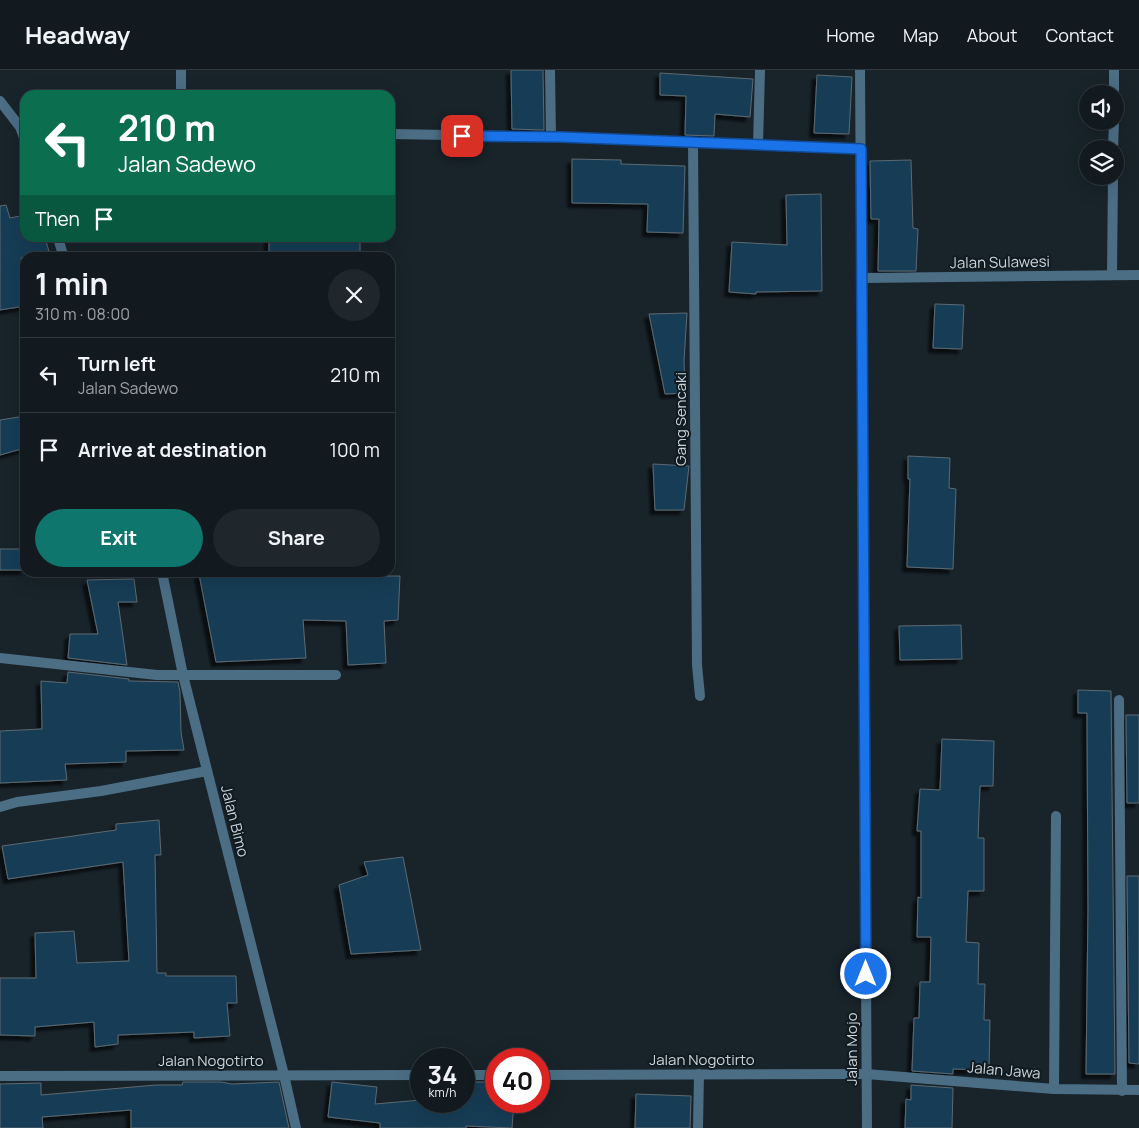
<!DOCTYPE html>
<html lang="en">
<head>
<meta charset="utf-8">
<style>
	:root { --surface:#121a20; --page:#1f272d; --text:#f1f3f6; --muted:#9ca1a5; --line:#31383e; --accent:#0f766e }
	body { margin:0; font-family:Manrope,sans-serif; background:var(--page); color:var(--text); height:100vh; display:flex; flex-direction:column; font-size:19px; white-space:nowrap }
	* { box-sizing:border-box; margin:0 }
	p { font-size:16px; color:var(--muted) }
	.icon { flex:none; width:28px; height:28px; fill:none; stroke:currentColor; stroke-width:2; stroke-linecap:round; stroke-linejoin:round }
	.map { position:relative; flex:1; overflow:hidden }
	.panel { position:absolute; left:20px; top:182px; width:375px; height:325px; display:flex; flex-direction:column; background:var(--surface); border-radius:15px; box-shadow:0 5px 20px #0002,0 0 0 1px var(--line) }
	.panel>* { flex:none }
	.guide { position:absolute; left:20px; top:20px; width:375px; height:152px; border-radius:15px; box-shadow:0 5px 20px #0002,0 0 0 1px var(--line); background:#0b6e4f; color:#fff; overflow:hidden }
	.controls { position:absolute; left:1079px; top:15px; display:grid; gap:10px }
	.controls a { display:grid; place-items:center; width:45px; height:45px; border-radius:50%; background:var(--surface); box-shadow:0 5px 20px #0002,0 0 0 1px var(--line); font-size:25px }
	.speed { position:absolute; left:410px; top:978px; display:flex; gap:10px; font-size:25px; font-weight:700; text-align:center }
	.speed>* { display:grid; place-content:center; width:65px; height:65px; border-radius:50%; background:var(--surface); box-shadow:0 5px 20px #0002,0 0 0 1px var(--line); line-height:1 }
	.speed small { font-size:12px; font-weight:400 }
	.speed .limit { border:8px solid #d22; background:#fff; color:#111 }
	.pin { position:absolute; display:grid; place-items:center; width:42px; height:42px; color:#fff; margin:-21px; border-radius:10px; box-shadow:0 2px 8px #0006 }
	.me { position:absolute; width:55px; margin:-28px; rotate:0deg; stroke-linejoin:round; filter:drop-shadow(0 0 4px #0008) }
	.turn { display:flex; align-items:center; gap:18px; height:105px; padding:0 15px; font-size:22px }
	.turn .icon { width:65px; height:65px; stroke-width:2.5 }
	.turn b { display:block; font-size:35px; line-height:42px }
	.then { display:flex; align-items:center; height:48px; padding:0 15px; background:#0003; gap:10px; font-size:19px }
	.round { display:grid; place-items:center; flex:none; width:52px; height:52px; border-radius:26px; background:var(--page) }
	.head { display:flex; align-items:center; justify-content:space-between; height:85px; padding:0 15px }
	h1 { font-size:30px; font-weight:700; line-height:38px }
	.button { display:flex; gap:10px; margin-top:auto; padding:10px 15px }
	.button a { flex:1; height:58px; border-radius:30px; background:var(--accent); color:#fff; font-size:20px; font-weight:700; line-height:58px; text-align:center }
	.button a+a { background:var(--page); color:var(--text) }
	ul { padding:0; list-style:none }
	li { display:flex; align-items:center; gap:15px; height:75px; padding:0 15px; border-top:1px solid var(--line) }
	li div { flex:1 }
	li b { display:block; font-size:19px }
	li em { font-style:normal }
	header { display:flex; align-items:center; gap:30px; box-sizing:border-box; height:70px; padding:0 25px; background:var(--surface); border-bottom:1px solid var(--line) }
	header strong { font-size:24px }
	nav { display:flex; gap:28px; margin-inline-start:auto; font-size:18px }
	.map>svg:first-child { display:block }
	.building { fill:#173e55; stroke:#5c6972; filter:url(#shadow) }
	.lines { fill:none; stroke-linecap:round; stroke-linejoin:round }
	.service { stroke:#4b6e85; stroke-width:10 }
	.minor { stroke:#4b6e85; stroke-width:10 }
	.tertiary { stroke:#4b6e85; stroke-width:10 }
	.route-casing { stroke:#114b97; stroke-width:12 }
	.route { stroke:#1a73e8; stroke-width:9 }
	.labels { text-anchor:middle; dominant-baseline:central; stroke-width:4; stroke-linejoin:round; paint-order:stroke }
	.street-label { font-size:15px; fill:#ccd3d8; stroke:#0f1a21 }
</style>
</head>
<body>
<header>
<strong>Headway</strong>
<nav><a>Home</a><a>Map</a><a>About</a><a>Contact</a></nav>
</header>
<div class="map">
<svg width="1139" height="1058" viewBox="0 0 1139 1058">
	<defs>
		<filter id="shadow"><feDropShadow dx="-4.5" dy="4.5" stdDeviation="1" flood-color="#0009"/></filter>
	</defs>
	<rect width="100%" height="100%" fill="#18232a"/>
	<g class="building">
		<polygon points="511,0 543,0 544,60 512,59"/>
		<polygon points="660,3 753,9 750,47 715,44 714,66 685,65 686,26 660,25"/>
		<polygon points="817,5 852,7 849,64 814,63"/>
		<polygon points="572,89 621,90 621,94 685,96 683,163 647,162 648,134 572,133"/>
		<polygon points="911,90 913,158 918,159 916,201 878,201 879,149 871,149 870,91"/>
		<polygon points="821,124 822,221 756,222 756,224 729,222 732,172 787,175 786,125"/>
		<polygon points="6,135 10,148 25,145 25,168 45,168 51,188 21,188 25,201 25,236 0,240 0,136"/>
		<rect x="269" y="168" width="91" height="20"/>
		<polygon points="935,234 964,235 962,279 933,278"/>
		<polygon points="687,243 684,291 685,323 665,324 649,244"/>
		<polygon points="25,346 25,378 0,385 0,350"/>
		<polygon points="908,386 950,388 949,418 956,419 953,499 907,497 910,409 908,409"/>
		<polygon points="653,394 689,396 684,440 655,440"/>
		<rect x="0" y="479" width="25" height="21"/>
		<polygon points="211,502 235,502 235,505 261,502 323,502 323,506 400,506 398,550 384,551 386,593 348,595 346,551 303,550 306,588 216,592 199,504"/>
		<polygon points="134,509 137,532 118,532 127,595 68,588 70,564 98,564 87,510"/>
		<polygon points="961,555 962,589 900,590 899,556"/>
		<polygon points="68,602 129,609 129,611 178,612 180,622 181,662 184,680 126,681 126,692 65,694 67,710 0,713 0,661 42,659 41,611 67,613"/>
		<polygon points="1078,620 1111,621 1115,1004 1086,1004 1088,840 1087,643 1078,643"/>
		<polygon points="1126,645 1139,645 1139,733 1127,733"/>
		<polygon points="942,669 994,671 993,716 980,716 978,768 984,768 984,821 968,821 966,872 979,873 978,914 985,914 984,950 990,950 989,1000 953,999 953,1004 912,1001 914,948 919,948 920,912 930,912 931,867 917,867 918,827 921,828 921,761 917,761 920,719 940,720"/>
		<polygon points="159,750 161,785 155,785 157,903 166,903 166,906 236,906 237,933 227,933 230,966 194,968 194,962 118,965 118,974 95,977 94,952 35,957 35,966 0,965 0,908 36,908 35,863 74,861 77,893 129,891 123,792 8,809 2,776 116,760 116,754"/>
		<polygon points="403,787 421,880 351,884 339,815 368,805 364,792"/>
		<polygon points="1127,806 1139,806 1139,994 1129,993"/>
		<polygon points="183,1012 221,1012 232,1014 279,1012 289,1058 131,1058 131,1040 42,1047 43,1058 0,1058 0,1014 41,1013 41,1025 156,1015 182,1015"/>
		<polygon points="332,1012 377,1017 375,1034 421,1030 421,1031 464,1031 464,1012 496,1012 496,1031 514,1031 512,1058 466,1056 466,1058 380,1058 380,1053 328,1047"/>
		<polygon points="911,1015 953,1018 952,1058 905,1058 906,1029 911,1030"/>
		<polygon points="636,1024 691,1026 690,1058 635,1058"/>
	</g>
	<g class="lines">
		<g class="service">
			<polyline points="550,0 551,67"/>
			<polyline points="1114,24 1114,0"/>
			<polyline points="1113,79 1114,51"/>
			<polyline points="1112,205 1113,106"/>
		</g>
		<g class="minor">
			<polyline points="181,0 181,25"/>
			<polyline points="0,31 20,57 25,70"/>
			<polyline points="390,64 561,67 861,79"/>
			<polyline points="693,73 697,595 700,626"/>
			<polyline points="758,75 760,0"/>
			<polyline points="58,168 64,188"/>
			<polyline points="862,208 1139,205"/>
			<polyline points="162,502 183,605 284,1005 296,1058"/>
			<polyline points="0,588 157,605 336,605"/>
			<polyline points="1119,630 1122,1021"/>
			<polyline points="0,737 17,732 101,721 207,701"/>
			<polyline points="866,1004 1054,1019 1139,1020"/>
			<polyline points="1054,1019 1056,746"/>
			<polyline points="698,1058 699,1004"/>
		</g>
		<g class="tertiary">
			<polyline points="860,0 867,1058"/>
			<polyline points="464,1005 496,1005"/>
			<polyline points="539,1005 866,1004"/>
			<polyline points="0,1006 421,1005"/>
		</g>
	</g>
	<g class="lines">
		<g class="route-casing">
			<polyline id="route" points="462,66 561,67 861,79 866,904"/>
		</g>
		<use href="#route" class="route"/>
	</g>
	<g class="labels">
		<g class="street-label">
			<text transform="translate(1000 192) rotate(-1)">Jalan Sulawesi</text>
			<text transform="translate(680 349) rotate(-90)">Gang Sencaki</text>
			<text transform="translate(235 751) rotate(76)">Jalan Bimo</text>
			<text transform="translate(851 979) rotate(-90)">Jalan Mojo</text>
			<text x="702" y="989">Jalan Nogotirto</text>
			<text x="211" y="990">Jalan Nogotirto</text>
			<text transform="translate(1004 1000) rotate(5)">Jalan Jawa</text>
		</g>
	</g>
</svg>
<div class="controls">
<a><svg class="icon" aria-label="sound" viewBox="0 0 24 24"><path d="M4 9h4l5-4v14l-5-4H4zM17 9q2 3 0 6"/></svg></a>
<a><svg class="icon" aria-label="layers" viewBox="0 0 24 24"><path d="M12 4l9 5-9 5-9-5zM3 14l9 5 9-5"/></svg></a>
</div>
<div class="speed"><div>34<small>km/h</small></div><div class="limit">40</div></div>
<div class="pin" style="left:462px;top:66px;background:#d93025"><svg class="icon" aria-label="arrive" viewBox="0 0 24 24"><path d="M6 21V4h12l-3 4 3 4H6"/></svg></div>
<svg class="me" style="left:866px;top:904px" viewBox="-20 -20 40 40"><circle r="17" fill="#1a73e8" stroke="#fff" stroke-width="3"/><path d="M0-11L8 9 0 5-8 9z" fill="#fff"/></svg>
<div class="guide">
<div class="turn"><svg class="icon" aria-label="left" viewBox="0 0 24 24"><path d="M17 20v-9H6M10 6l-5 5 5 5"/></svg><div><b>210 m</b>Jalan Sadewo</div></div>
<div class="then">Then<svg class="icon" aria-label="arrive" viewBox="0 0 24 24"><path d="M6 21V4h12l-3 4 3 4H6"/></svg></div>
</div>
<section class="panel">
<div class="head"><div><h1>1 min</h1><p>310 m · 08:00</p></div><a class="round"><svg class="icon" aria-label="close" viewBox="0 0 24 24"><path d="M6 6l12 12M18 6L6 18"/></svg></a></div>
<ul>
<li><svg class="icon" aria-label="left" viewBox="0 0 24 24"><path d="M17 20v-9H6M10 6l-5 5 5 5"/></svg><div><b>Turn left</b><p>Jalan Sadewo</p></div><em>210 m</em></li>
<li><svg class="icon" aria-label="arrive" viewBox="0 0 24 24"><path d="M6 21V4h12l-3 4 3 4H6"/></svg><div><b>Arrive at destination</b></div><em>100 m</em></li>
</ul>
<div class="button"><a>Exit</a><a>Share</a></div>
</section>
</div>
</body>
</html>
